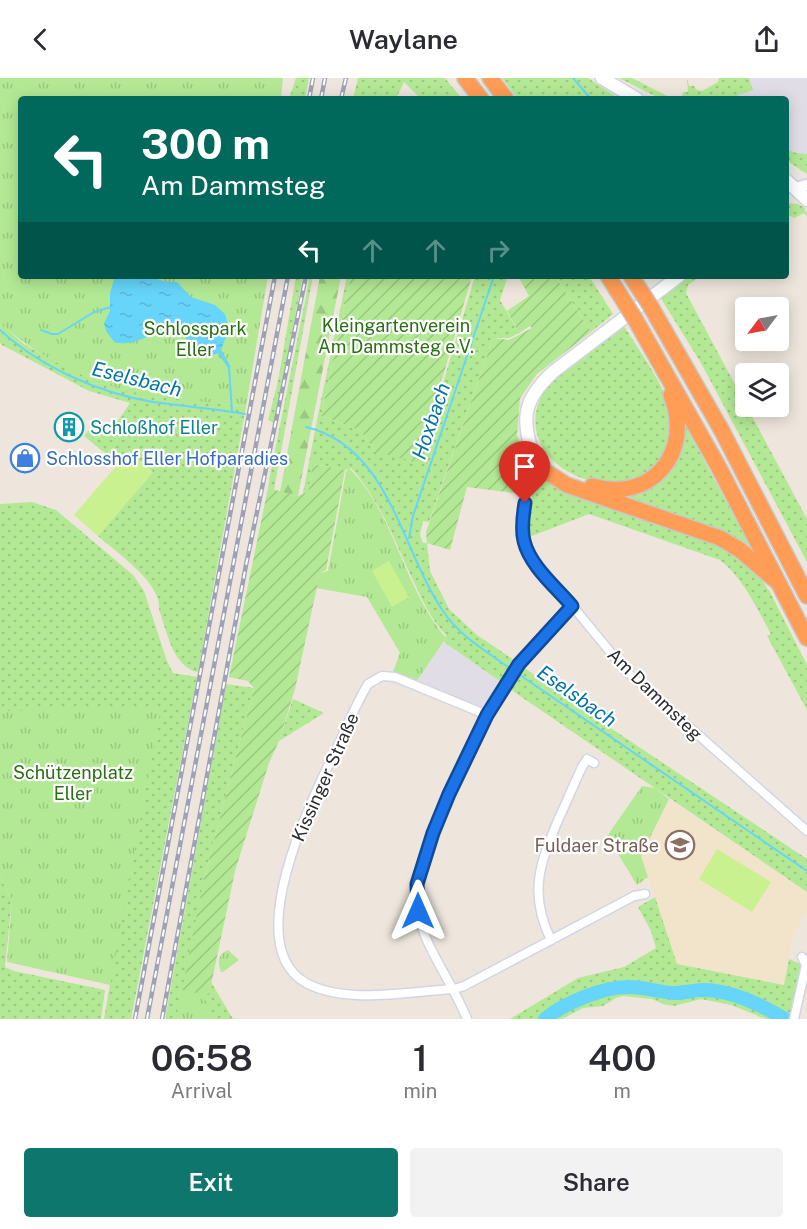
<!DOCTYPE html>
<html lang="en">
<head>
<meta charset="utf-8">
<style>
	:root { --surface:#fff; --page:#f2f2f3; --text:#2b2b33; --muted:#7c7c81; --accent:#0f766e }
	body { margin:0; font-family:"Public Sans",sans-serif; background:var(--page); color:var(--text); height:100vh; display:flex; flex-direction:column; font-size:22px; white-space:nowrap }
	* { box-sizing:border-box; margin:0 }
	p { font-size:20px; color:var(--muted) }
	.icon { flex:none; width:33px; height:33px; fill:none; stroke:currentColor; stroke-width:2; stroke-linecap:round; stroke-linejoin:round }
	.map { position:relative; height:941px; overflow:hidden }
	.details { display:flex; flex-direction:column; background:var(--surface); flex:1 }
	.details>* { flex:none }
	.banner { position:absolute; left:18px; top:18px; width:771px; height:183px; border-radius:6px; box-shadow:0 3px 15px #0003; background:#00695c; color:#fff; overflow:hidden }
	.needle { width:39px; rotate:238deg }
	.buttons { position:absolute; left:735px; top:219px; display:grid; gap:12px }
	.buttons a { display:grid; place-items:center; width:54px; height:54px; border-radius:6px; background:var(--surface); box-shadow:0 3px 15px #0003; font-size:30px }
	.pin { position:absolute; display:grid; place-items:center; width:51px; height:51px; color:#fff; margin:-62px -26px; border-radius:50% 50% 50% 0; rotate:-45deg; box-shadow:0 0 6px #0007 }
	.pin .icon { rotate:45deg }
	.me { position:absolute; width:66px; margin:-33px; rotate:0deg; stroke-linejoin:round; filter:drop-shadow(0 0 4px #0008) }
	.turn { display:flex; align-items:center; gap:21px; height:126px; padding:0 24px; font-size:27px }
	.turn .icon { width:78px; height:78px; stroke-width:2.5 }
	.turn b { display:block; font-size:42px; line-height:51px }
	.lanes { display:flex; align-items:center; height:57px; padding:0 24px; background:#0003; justify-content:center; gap:30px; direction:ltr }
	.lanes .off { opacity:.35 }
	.eta { display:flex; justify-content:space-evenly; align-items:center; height:102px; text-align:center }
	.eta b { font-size:36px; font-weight:600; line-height:42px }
	.cta { display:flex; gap:12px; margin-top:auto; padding:12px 24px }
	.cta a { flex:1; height:69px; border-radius:6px; background:var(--accent); color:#fff; font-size:24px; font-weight:600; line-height:69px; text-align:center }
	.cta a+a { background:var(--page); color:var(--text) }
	header { display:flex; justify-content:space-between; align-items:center; height:78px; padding:0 24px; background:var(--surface); font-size:27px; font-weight:600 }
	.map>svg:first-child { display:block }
	.industrial { fill:#e0dde6 }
	.education { fill:#f1e4ca }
	.grass { fill:url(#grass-dots) }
	.forest { fill:url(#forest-firs) }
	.park { fill:url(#park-tufts) }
	.garden { fill:url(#garden-furrows) }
	.pitch { fill:#caf18f }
	.water { fill:url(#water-ripples) }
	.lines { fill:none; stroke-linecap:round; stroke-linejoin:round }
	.stream { stroke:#66d5f9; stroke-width:2 }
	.river { stroke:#66d5f9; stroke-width:14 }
	.minor-casing { stroke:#d1d5e5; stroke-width:11 }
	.tertiary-casing { stroke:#d1d5e5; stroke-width:14 }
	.secondary-casing { stroke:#d1d5e5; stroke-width:15 }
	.motorway-casing { stroke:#c8c8c8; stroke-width:18 }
	.minor { stroke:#fff; stroke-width:8 }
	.tertiary { stroke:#fff; stroke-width:10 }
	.secondary { stroke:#fff; stroke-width:12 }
	.motorway { stroke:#ff9c56; stroke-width:15 }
	.rail-casing { stroke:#9ea2b7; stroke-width:4.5 }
	.rail { stroke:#fff; stroke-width:2; stroke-dasharray:7; stroke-linecap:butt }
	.motorway-bridge-casing { stroke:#c8c8c8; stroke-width:18; stroke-linecap:butt }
	.motorway-bridge { stroke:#ff9c56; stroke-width:15 }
	.route-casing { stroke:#114b97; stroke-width:15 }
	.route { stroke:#1a73e8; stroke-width:10 }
	.labels { text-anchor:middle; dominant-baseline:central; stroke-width:4.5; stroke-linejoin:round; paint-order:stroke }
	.park-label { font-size:18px; fill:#296f14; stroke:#fff }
	.culture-label { font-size:18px; fill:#0d838f; stroke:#fff; text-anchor:start }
	.shop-label { font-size:18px; fill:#366cbe; stroke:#fff; text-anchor:start }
	.street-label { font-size:18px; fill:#2b2b2b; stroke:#fff }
	.education-label { font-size:18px; fill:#785e54; stroke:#fff; text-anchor:end }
	.water-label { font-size:20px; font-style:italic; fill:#0273a9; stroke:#fff }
</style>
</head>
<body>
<header><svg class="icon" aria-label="back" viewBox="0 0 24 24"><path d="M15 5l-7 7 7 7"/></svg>Waylane<svg class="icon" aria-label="share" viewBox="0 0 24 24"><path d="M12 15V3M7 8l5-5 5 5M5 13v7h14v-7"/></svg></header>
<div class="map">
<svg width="807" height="941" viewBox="0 0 807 941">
	<defs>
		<pattern id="grass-dots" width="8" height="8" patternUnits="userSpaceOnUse" patternTransform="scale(1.5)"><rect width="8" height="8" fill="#b3e994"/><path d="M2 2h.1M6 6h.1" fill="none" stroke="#9ac880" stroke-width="1.8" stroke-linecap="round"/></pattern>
		<pattern id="forest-firs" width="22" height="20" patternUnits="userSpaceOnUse" patternTransform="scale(1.5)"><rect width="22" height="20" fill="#b3e994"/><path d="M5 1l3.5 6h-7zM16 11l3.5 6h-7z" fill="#9ac880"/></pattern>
		<pattern id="park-tufts" width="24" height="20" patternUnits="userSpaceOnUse" patternTransform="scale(1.5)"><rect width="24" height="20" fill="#b3e994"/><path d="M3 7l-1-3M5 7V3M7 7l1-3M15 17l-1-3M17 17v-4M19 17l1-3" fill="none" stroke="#9ac880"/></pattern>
		<pattern id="garden-furrows" width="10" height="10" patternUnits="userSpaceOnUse" patternTransform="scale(1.5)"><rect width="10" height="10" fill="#b3e994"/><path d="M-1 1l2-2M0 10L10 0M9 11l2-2" fill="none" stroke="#9ac880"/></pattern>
		<pattern id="water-ripples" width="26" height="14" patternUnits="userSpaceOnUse" patternTransform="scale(1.5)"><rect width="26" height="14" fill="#66d5f9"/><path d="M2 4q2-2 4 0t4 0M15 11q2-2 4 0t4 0" fill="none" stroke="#59b7d6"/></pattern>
	</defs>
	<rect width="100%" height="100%" fill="#eee6dc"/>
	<g class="industrial">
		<polygon points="734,0 807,0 807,95 786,82 786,21 689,21"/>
		<polygon points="444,564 501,604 490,624 484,630 480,631 416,604"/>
	</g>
	<polygon class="education" points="669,721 807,814 807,835 798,848 792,863 784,907 676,886 641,778"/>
	<g class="grass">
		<polygon points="296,0 309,0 305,21 289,21"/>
		<polygon points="358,0 445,0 462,21 421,21 404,4 396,21 353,21"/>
		<polygon points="502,0 588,0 620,21 518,21"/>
		<polygon points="619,0 632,0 669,19 669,21 661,21"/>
		<polygon points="687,0 689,8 694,8 697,12 702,13 718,4 719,0 749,0 753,12 738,17 738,21 707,21 704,18 700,21 673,21 682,18 683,14 688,14"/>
		<polygon points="786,71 796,75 807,76 807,96 786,82"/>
		<polygon points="786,125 798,126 805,130 807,139 804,135 794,140 788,137 786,138"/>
		<polygon points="296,198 303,198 274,345 268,342 278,303"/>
		<polygon points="310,198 313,198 274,412 268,410 270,397"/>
		<path d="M347 198H351L321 338 360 352 376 374 423 370 422 375 475 198H508L500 222 519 255 509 260H493L429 444 423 443 420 457 423 465H427L430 493 449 531 477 557 517 584 501 604 444 564 446 557C430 541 421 519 411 498 394 461 379 421 351 390L345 392 314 386 269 592 318 337Z"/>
		<polygon points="555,198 589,198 613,236 591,254"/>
		<polygon points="687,198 701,198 688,207 686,215 807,441 807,484 701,285 660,219"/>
		<path d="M2 247 24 266 60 286 94 301 129 312 246 329 198 594C173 590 167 553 159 532 163 506 116 474 98 458L153 394 129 373 118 386 84 358 96 343 110 354 130 325 89 313 2 267 0 265V249Z"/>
		<path d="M624 248C638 271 673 319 674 345 675 353 670 369 667 376 665 381 658 385 654 388 649 393 642 400 636 403 631 406 620 404 614 405 563 407 513 361 546 310 562 285 600 265 624 248Z"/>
		<polygon points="684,345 754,475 576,408 563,399 592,410 650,405"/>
		<path d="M534 387 714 460 757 495 770 514 807 587V632L767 558 771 556C756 529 744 501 720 482L589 436 532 458 526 454 532 418Z"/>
		<polygon points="32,424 56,432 133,497 144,513 167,583 173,595 197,599 131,941 104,941 121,840 0,633 0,426"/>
		<polygon points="521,587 558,615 807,781 807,814 507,609"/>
		<polygon points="226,606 254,610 204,800 209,917 211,904 233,941 165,941"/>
		<polygon points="293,621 324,635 279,663"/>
		<polygon points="0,798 12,822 5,889 14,893 105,912 101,941 0,941"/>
		<polygon points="655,819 677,886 784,907 789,881 801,886 791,941 766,941 731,927 701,921 674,928 663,926 652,921 623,918 616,920 603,928 583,930 562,941 510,941 578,900 624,889 656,870 651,853 638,829"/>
	</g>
	<polygon class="forest" points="320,198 341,198 298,418 280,414"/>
	<g class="park">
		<path d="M0 0H283L281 21H21V198H268L246 329C216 324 185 322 155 318 99 310 44 283 2 247L0 249Z"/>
		<path d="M349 390C394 434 404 511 446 560L416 604 393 594 400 575 367 519 316 510 320 495 328 493 346 394Z"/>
		<polygon points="161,629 110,907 7,884 12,822 0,798 0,633"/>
		<polygon points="642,708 655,710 669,721 641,778 648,799 637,807 607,758"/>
		<path d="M228 872 239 882 223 894H221C217 884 218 876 228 872Z"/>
		<polygon points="182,912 202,916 216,941 176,941"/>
	</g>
	<g class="garden">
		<polygon points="351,198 472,198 421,374 416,384 376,374 360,352 321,338"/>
		<polygon points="518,198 555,198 591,254 537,296 520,320 517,357 524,380 521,416 467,409 450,472 427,465 426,454 493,260 509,262 532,250 530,248 519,255 507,233 529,218"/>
		<polygon points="313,386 345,392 326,492 320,495 295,611 279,663 269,685 235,793 209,917 182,912 204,800 254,610 248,603 229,599 268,410 298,418 308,414"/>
	</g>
	<g class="pitch">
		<polygon points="129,373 153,394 98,458 74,437"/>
		<polygon points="389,483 409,519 392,529 372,493"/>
		<polygon points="717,771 771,804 752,834 699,801"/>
	</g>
	<path class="water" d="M115 198H153C160 204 168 204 177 204L191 219 215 227 225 236 229 251 221 272 231 289 228 290 218 275 208 279 199 278C193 272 192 264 184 259 161 243 137 272 114 264L106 253 104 245 110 233V215Z"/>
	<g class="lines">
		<g class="stream">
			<polyline points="573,0 591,21"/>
			<path d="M0 252C40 289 99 315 153 324 183 328 214 331 245 336"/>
			<polyline points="41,252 52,256 58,256 94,234 111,229"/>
			<polyline points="229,289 232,334"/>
			<path d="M306 349C390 369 401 472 443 533 460 559 488 574 512 592"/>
			<polyline points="409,460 413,438 494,198"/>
			<polyline points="517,595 807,793"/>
		</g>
		<path class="river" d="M545 941C564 925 605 908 630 909 645 909 661 915 676 915 685 915 694 912 703 912 732 912 761 927 785 941"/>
		<g class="minor-casing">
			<g id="minor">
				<polyline points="525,425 523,461 532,479 626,593 807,753"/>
				<path d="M487 637 395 599 382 598 368 606C357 624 349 644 340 663 316 713 237 866 306 905 347 927 410 913 454 911L464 908 634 818 645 816"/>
				<path d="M551 862C528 815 540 785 559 740 567 723 574 706 582 689L587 681 594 685"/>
				<path d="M467 941C453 905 422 866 417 830 410 778 485 633 517 589 532 567 553 547 572 528"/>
				<polyline points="794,941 806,887 802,879"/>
			</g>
		</g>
		<g class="tertiary-casing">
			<polyline id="tertiary" points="795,110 807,107"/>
		</g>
		<g class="secondary-casing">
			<g id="secondary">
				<polyline points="602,0 637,21"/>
				<polyline points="786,102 807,122"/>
				<path d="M533 376C520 339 525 320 553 294L679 198"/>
			</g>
		</g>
		<g class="motorway-casing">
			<g id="motorway">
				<polyline points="465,0 481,21"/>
				<polyline points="490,0 506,21"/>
				<polyline points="608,198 625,225"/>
				<polyline points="631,198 642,215"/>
				<polyline points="651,229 722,353 807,518"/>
				<polyline points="635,241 718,388 807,560"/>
				<polyline points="533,376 545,393 567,407 720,460 740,472 775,502"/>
				<path d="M592 408C652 426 694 373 671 317"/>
			</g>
		</g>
		<use href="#minor" class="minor"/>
		<use href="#tertiary" class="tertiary"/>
		<use href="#secondary" class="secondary"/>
		<use href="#motorway" class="motorway"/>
		<g class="rail-casing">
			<g id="rail">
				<polyline points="309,21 313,0"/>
				<polyline points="321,21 325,0"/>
				<polyline points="341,21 346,0"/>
				<polyline points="135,941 275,198"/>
				<polyline points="147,941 288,198"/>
				<polyline points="162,941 246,487 306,198"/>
			</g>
		</g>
		<use href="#rail" class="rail"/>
		<g class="motorway-bridge-casing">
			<g id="motorway-bridge">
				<polyline points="642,215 651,229"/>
				<polyline points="625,225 635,241"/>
			</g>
		</g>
		<use href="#motorway-bridge" class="motorway-bridge"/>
	</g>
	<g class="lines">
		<g class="route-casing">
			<path id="route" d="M418 833 417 806 433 755 449 716 487 637 519 586 572 528C556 509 530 488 524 463 521 451 523 437 525 425"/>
		</g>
		<use href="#route" class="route"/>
	</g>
	<defs>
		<g id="building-ring" transform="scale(1.5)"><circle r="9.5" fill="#fff" stroke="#0f9aa8" stroke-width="1.5"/><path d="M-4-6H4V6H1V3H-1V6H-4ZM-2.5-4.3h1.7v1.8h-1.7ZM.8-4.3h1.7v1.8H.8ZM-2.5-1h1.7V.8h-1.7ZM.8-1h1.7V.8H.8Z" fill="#0f9aa8"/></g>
		<g id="shop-ring" transform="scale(1.5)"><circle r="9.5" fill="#fff" stroke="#3f7fe0" stroke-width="1.5"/><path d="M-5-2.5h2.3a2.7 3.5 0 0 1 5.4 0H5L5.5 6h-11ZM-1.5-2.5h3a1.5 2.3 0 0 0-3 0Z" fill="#3f7fe0"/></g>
		<g id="school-ring" transform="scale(1.5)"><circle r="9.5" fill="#fff" stroke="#8d6e63" stroke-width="1.5"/><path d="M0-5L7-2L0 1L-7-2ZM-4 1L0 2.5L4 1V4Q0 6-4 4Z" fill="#8d6e63"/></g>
	</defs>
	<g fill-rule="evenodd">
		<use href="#building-ring" x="69" y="349"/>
		<use href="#shop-ring" x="25" y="380"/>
		<use href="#school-ring" x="680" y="767"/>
	</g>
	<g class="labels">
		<g class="park-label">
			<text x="396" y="247">Kleingartenverein<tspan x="396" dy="21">Am Dammsteg e.V.</tspan></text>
			<text x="195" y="250">Schlosspark<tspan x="195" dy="21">Eller</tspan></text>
			<text x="73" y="694">Schützenplatz<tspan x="73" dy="21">Eller</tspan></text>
		</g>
		<g class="culture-label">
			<text x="90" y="349">Schloßhof Eller</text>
		</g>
		<g class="shop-label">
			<text x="46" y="380">Schlosshof Eller Hofparadies</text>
		</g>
		<g class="street-label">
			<text transform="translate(655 616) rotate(44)">Am Dammsteg</text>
			<text transform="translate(325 699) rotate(-66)">Kissinger Straße</text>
		</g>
		<g class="education-label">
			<text x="659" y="767">Fuldaer Straße</text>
		</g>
		<g class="water-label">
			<text transform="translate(137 301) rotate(14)">Eselsbach</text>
			<text transform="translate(431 343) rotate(-71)">Hoxbach</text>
			<text transform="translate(577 618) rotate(35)">Eselsbach</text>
		</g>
	</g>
</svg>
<div class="buttons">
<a><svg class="needle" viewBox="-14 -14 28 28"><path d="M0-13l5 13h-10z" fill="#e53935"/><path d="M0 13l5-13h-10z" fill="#7c7c81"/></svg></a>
<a><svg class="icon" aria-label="layers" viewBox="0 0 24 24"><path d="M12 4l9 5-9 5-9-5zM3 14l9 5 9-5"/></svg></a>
</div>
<div class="pin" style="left:525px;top:425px;background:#d93025"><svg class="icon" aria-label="arrive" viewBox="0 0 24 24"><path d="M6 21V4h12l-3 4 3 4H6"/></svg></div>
<svg class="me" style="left:418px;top:833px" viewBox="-20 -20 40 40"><path d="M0-17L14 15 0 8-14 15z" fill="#1a73e8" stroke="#fff" stroke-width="4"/></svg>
<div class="banner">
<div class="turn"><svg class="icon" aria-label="left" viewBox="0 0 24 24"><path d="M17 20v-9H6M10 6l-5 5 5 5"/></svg><div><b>300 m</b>Am Dammsteg</div></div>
<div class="lanes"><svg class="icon" aria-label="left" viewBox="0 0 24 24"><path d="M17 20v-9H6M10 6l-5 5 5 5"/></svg><svg class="icon off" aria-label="ahead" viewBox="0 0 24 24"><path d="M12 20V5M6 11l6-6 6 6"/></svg><svg class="icon off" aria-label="ahead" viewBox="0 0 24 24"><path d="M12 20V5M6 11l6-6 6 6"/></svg><svg class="icon off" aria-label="right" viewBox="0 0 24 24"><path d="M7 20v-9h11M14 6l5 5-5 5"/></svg></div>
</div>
</div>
<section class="details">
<div class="eta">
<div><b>06:58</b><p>Arrival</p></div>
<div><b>1</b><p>min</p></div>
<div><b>400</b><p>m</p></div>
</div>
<div class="cta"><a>Exit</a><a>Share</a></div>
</section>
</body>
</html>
